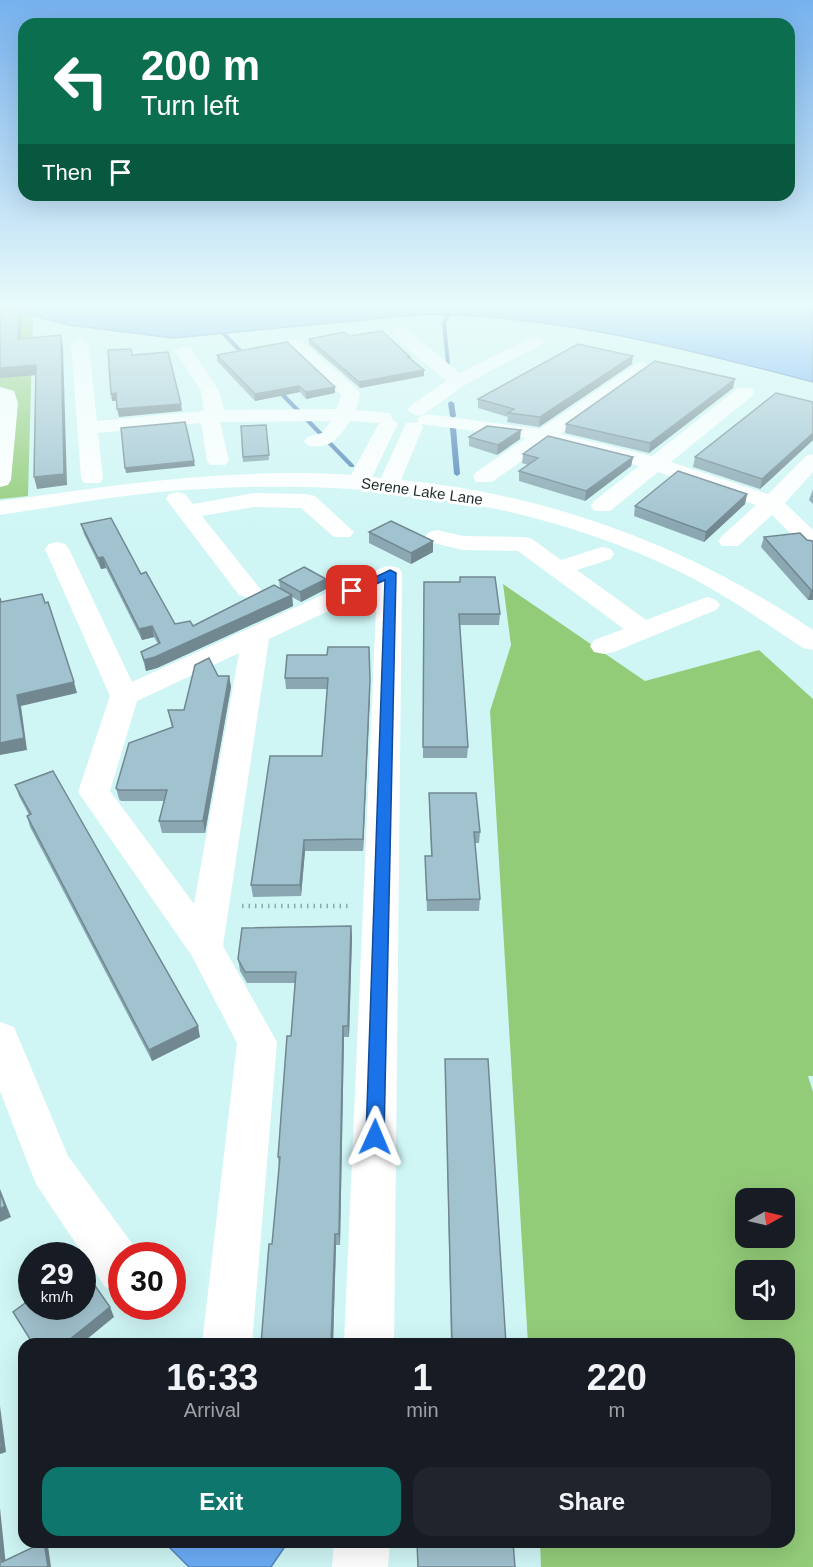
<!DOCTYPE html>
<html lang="en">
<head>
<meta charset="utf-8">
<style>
	:root { --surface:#171b24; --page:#20242c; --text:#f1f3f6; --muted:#9ea1a6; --accent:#0f766e }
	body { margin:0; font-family:Arial,sans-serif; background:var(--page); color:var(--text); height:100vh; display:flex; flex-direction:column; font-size:22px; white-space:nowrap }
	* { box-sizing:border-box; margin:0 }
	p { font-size:20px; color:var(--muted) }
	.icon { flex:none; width:33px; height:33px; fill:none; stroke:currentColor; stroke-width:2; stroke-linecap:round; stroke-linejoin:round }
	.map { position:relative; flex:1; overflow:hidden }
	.panel { position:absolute; left:18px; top:1338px; width:777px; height:210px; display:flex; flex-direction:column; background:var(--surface); border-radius:18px; box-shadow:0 6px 24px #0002 }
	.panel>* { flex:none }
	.top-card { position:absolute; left:18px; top:18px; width:777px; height:183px; border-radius:18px; box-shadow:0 6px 24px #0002; background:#0b6e4f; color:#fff; overflow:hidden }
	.needle { width:39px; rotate:82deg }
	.tools { position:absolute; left:735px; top:1188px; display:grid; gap:12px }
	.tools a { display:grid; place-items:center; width:60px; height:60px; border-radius:12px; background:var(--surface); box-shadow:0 6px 24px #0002; font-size:30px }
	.speed { position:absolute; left:18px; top:1242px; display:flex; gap:12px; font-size:30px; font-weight:700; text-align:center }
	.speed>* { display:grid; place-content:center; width:78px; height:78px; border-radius:50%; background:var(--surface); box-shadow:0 6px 24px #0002; line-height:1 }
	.speed small { font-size:15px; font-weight:400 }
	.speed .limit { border:9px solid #d22; background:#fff; color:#111 }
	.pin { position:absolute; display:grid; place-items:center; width:51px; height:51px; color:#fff; margin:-26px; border-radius:12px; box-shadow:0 3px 9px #0006 }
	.me { position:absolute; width:66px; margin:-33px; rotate:1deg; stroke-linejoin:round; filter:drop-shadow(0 0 4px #0008) }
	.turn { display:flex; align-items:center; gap:21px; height:126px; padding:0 24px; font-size:27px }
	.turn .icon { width:78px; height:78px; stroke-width:2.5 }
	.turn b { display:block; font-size:42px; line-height:51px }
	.then { display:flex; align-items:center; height:57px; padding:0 24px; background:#0003; gap:12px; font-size:22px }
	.eta { display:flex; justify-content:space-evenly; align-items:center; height:102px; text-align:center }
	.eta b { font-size:36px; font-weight:700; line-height:42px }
	.cta { display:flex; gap:12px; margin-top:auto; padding:12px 24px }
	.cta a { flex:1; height:69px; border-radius:18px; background:var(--accent); color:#fff; font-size:24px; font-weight:700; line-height:69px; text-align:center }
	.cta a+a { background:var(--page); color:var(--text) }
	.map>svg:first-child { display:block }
	.green { fill:#93cc79; fill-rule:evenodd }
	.water { fill:#6bacf6; stroke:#5486b9; stroke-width:1.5 }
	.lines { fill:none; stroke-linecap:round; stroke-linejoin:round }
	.stream { fill:#5486b9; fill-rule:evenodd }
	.path { stroke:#8caaa9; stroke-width:4.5; stroke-dasharray:1.5 5; stroke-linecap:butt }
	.minor { fill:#fff; fill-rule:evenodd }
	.wall { fill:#8aa7b2 }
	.shaded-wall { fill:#718891 }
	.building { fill:#a1c2cf; stroke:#718891; stroke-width:1.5 }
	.route { fill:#1a73e8; stroke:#114b97; stroke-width:1.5 }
	.labels { text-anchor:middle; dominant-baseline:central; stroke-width:6; stroke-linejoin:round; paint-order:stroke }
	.far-street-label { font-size:15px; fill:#1e2d2c; stroke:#fff }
</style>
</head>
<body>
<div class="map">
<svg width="813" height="1567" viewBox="0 0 813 1567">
	<rect width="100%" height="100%" fill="#cff6f5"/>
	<g class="green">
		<polygon points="10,310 33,316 28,496 0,499 0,311"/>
		<path d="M503 584 645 681 759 650 813 699V1076H808L813 1092V1567H541L540 1542H789V1344H528L490 711 511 645ZM746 1198H784V1238H746ZM746 1270H784V1310H746Z"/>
	</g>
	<g class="water">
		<path d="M0 307H813V382C687 349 557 315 426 314L173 338 69 325 11 310 0 311Z"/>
		<polygon points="164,1542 288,1542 271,1567 189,1567"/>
	</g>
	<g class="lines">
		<g class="stream">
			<polygon points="447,313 451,314 446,323 450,364 448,365 446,364 442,323"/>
			<polygon points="222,333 226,333 249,357 249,359 245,359 222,335"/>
			<polygon points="275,388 279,388 354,465 354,467 350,467 275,390"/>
			<polygon points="451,401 454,403 456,416 453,418 450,416 448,403"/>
			<polygon points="453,426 456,428 460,474 457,476 454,474 450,428"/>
		</g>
		<polyline class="path" points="242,906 352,906"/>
		<g class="minor">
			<polygon points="400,328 406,329 460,373 531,338 537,337 546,342 465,385 424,414 417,416 407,410 410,406 446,381 394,337 392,333 394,329"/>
			<path d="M80 339 89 344 97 421 204 411 201 391 175 351 184 346 190 347 219 391 224 410 337 409 341 395 286 344 295 339 301 340 358 390 360 394 356 410 390 413 392 419 398 424 372 477 381 478 406 423 419 422 417 420 420 416 427 414 540 429 638 363 644 362 653 367 650 371 560 434 652 456 738 388H752L754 392 752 396 671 462 768 494 806 456 813 454V472L785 503 813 530V550L805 548 772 515 738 546H722L718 541 722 536 756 505 658 472 610 511H594L591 506 594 501 639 466 547 443 492 482H476L473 477 476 472 526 438 421 424 423 427 401 480C549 494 691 547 813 630V650L803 648C764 622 726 595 684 574 535 500 367 479 202 489 134 492 67 505 0 515V501C117 485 232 467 351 475L379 423 350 421C339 438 329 451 307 445L304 441 307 437 322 433 331 421 220 422 229 461 225 465H211L207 461 201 423 98 433 103 478 100 483H84L81 478 71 344Z"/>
			<polygon points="0,387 14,391 18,403 11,480 8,485 0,487"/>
			<polygon points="177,492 185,494 193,504 254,493 307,494 315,496 354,532 350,537 334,537 301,508 254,507 202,516 261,590 257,595 248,598 239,595 166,499 169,494"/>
			<polygon points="437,530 463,536 524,537 532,539 561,560 602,547 611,549 614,554 611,559 577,570 646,620 707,597 716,600 720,605 716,610 614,652 604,654 594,652 590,646 594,640 624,629 518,551 463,550 429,542 425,537 429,532"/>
			<path d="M57 542 65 544 69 549 132 682 381 568 390 566 399 568 402 573 394 1344H344L377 588 269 639 223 946 277 1042 252 1344H202L237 1043 192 956 78 792 110 696 45 549 49 544ZM239 653 194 904 110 791 137 701Z"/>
			<polygon points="0,1022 14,1027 68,1156 139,1253 140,1256 122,1256 122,1293 105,1287 36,1184 30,1169 0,1091"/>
			<polygon points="334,1542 390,1542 388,1567 332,1567"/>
		</g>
	</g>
	<g class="wall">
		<polygon points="349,336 410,357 410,359 424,370 424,376 360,388 309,344 309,339"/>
		<polygon points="217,355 335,393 306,399 300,392 255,401 217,361"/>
		<polygon points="632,364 539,427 507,422 508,417 478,408 478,399"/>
		<polygon points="733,388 649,453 565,433 566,424"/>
		<polygon points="813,402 813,440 760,489 693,467 695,457"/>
		<polygon points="266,425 269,460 243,462 241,426"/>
		<polygon points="469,437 520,439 497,455 469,446"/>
		<polygon points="523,454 633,457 631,466 585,501 519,481 519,471 528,465 522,463"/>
		<polygon points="813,489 813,504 809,500"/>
		<polygon points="747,494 745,504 704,542 634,516 635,506"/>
		<polygon points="81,524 141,574 175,624 193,626 280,589 279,580 326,579 326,589 301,602 292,597 293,606 157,668 146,671 141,652 158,644 154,637 142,640 106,568 101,569 84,534"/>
		<polygon points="369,532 433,541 433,552 411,564 369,543"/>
		<polygon points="764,537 807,540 813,600 808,600 761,547"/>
		<polygon points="460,577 500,614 499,625 459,625 468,747 467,758 423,758 424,582 460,582"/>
		<polygon points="287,655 370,692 363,851 305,851 301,896 253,897 251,885 322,756 327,689 286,689 285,678"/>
		<polygon points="218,676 229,676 231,687 205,833 162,833 159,821 164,801 121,801 119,799 116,788 172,728 168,710 184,710"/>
		<polygon points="15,785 200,1037 152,1061 30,827 27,816 29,815 19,796"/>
		<polygon points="429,793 480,832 479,843 475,843 480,899 479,911 427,911 425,856 431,856"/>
		<polygon points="351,926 352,938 349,1037 344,1037 340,1245 336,1245 333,1344 261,1344 272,1244 279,1167 278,1157 291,1036 295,983 247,983 240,971 238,959"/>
		<polygon points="445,1059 506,1344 451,1344"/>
	</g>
	<g class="shaded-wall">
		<polygon points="20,309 22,319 20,349 18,339"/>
		<polygon points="61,335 63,346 67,485 37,489 34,477"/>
		<polygon points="633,356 632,364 539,427 540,417"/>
		<polygon points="36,365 38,375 0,378 0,368"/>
		<polygon points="424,370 424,376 360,388 359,382"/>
		<polygon points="735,379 733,388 649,453 650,443"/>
		<polygon points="299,386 300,392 255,401 255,394"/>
		<polygon points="335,387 335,393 306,399 306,392"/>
		<polygon points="116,393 118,401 112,401 111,394"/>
		<polygon points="181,404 182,411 119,417 117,409"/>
		<polygon points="521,430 520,439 497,455 498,445"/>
		<polygon points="813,433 813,440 760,489 762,479"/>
		<polygon points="633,457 631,466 585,501 586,491"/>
		<polygon points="194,461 195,466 126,473 125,468"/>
		<polygon points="747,494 745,504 704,542 706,532"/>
		<polygon points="433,541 433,552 411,564 411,553"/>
		<polygon points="103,557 106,568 101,569 98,558"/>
		<polygon points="326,579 326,589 301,602 300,592"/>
		<polygon points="811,590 813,590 813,600 808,600"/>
		<polygon points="292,595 293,606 157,668 146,671 144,660"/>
		<polygon points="152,626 154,637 142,640 139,629"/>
		<polygon points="229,676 231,687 205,833 203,821"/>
		<polygon points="370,680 370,692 363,851 363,839"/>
		<polygon points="74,682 77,693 21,706 27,750 0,755 0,743 17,695"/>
		<polygon points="304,840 305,851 301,896 300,885"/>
		<polygon points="351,926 352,938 349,1037 348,1026"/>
		<polygon points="198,1026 200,1037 152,1061 149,1050"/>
		<polygon points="343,1026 344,1037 340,1245 339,1234"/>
		<polygon points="0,1189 11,1217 0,1222"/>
		<polygon points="335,1234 336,1245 333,1344 331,1344"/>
		<polygon points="110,1307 114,1317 81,1344 64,1344"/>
		<polygon points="0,1406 6,1452 0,1454"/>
		<polygon points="0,1508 6,1566 2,1562 0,1540"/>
		<polygon points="44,1542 48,1546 51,1567 48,1567"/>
	</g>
	<g class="building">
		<polygon points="20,309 18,339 61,335 64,474 34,477 36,365 0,368 0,311"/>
		<polygon points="382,331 410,357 408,357 424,370 359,382 309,339 344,332 349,336"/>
		<polygon points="287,342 335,387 306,392 299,386 255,394 217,355"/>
		<polygon points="578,344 633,356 540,417 508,413 514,409 478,399"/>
		<polygon points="131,349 132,355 168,352 181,404 117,409 116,393 111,394 108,350"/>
		<polygon points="655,361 735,379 650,443 566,424"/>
		<polygon points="776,393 813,402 813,433 762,479 695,457"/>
		<polygon points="185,422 194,461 125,468 121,428"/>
		<polygon points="266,425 269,455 243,457 241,426"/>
		<polygon points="487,426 521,430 498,445 469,437"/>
		<polygon points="548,436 633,457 586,491 519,471 538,458 523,454"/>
		<polygon points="678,471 747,494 706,532 635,506"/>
		<polygon points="111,518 141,574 146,572 175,624 190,621 193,626 274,585 292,595 155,657 144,660 141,652 160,643 152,626 139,629 103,557 98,558 81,524"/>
		<polygon points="391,521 433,541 411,553 369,532"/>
		<polygon points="800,533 807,540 813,541 813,590 811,590 764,537"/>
		<polygon points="304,567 326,579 300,592 279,580"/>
		<polygon points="460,577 495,577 500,614 459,614 468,747 423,747 424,582 460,582"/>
		<polygon points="42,594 45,603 48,602 74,682 17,695 24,738 0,743 0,598 1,602"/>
		<polygon points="328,647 369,647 370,680 363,839 304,840 300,885 251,885 270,756 322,756 328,678 285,678 287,655 327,655"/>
		<polygon points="209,658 218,676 229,676 203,821 159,821 167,790 118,790 116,788 129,743 173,727 168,710 184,710 195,665"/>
		<polygon points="53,771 198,1026 149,1050 27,816 31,814 15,785"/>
		<polygon points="429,793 476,793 480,832 474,832 480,899 427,900 425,856 432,856"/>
		<polygon points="351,926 348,1026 343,1026 339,1234 335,1234 331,1344 261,1344 269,1244 272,1244 280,1157 278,1157 287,1036 291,1036 296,972 245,972 238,959 242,928"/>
		<polygon points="445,1059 488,1059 506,1344 452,1344"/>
		<polygon points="0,1192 5,1206 0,1209"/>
		<polygon points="82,1267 110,1307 64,1344 33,1344 13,1312 32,1298 32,1306 82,1306"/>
		<polygon points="0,1431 2,1447 0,1447"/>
		<polygon points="0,1540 2,1562 44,1542 48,1567 0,1567"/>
		<polygon points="417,1542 513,1542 515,1567 418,1567"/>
	</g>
	<linearGradient id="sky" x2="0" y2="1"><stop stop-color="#76b1ee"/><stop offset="0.58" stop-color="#e9fbfa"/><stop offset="1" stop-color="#e9fbfa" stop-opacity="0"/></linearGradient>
	<rect width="813" height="527" fill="url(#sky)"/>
	<polygon class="route" points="390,570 396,573 384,1137 382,1143 375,1145 368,1143 366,1137 385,580 356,593 346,591"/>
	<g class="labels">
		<g class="far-street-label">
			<text transform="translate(422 491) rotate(8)">Serene Lake Lane</text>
		</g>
	</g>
</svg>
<div class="tools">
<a><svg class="needle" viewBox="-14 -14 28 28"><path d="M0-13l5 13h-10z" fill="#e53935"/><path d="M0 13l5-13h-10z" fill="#9ea1a6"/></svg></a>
<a><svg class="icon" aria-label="sound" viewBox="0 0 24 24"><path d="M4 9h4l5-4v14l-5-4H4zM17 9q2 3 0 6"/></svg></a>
</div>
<div class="speed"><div>29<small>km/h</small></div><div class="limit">30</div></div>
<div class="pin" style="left:352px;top:591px;background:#d93025"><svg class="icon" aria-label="arrive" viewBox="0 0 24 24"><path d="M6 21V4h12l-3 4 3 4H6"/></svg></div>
<svg class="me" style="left:375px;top:1137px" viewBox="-20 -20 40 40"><path d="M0-17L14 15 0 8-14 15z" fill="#1a73e8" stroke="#fff" stroke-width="4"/></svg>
<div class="top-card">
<div class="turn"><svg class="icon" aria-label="left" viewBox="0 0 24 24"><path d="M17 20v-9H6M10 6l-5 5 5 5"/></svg><div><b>200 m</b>Turn left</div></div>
<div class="then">Then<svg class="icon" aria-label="arrive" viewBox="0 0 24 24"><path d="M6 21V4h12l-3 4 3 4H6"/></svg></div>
</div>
<section class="panel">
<div class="eta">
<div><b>16:33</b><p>Arrival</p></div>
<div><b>1</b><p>min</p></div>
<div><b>220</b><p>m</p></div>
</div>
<div class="cta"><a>Exit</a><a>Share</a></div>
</section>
</div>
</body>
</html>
